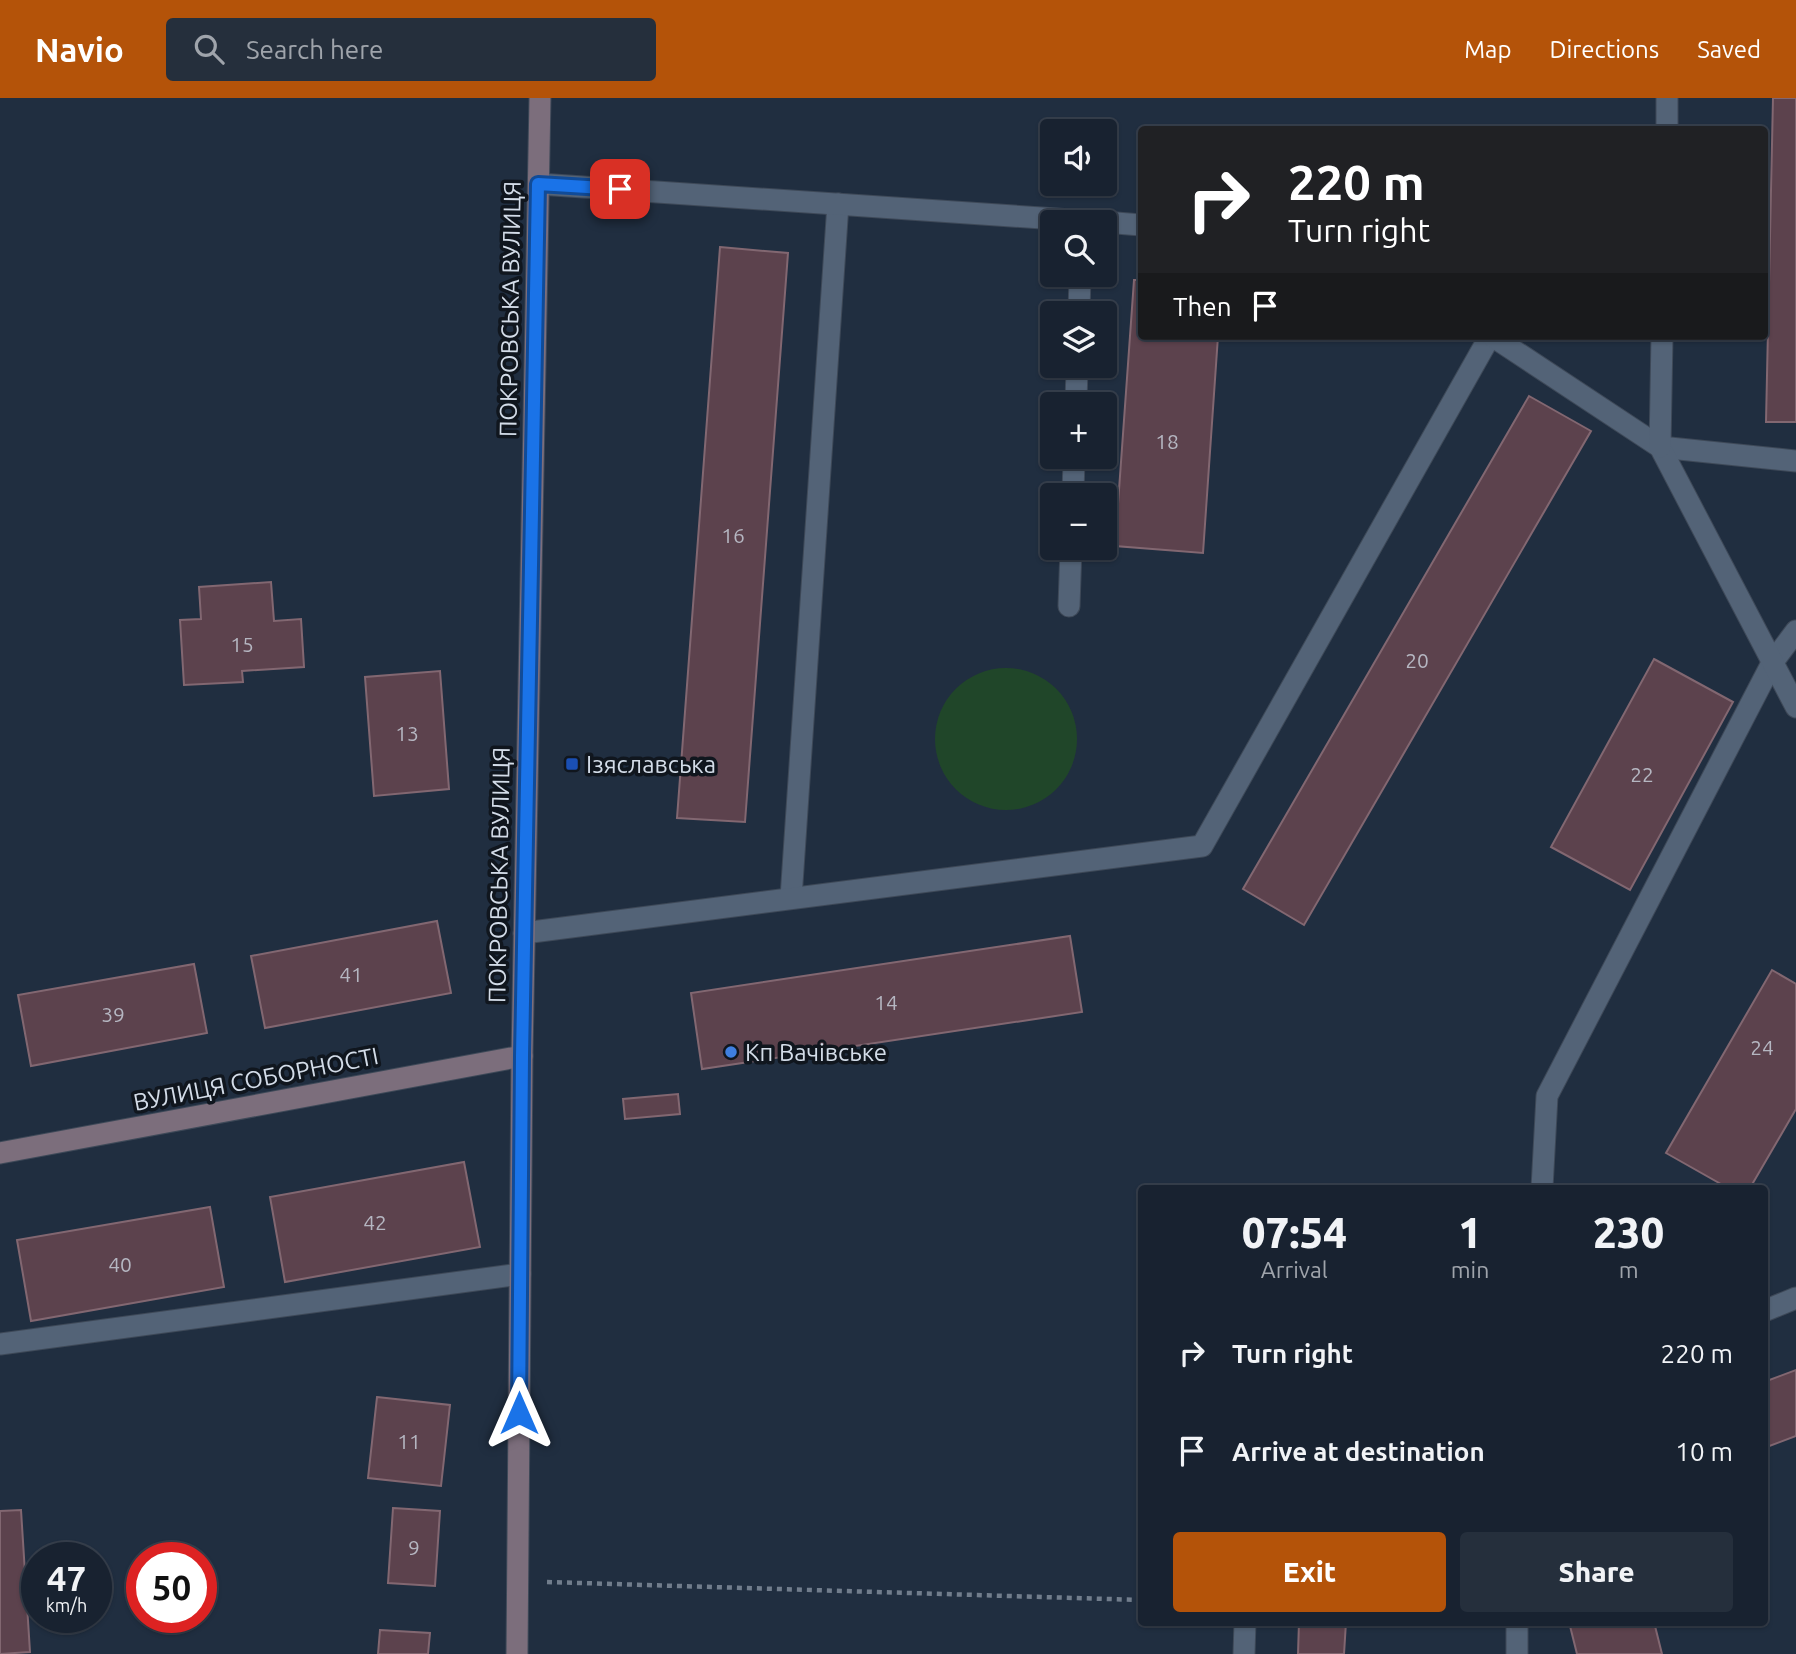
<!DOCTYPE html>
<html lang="en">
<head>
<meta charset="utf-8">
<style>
	:root { --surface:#182230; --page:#252f3c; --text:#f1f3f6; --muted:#9fa4ab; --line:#363f4c; --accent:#b45309 }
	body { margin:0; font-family:Ubuntu,sans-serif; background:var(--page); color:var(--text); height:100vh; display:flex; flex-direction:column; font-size:26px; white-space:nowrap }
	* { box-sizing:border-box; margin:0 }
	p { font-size:23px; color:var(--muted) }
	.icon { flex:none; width:38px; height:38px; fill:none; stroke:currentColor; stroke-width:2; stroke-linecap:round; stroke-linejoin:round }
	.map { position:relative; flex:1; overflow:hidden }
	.details { position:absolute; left:1138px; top:1087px; width:630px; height:441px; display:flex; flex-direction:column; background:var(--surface); border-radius:7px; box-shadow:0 2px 5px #0004,0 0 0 2px var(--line) }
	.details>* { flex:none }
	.banner { position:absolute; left:1138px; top:28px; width:630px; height:214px; border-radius:7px; box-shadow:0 2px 5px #0004,0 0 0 2px var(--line); background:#202124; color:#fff; overflow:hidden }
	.controls { position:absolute; left:1040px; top:21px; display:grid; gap:14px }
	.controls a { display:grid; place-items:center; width:77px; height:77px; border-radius:7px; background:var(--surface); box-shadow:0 2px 5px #0004,0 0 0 2px var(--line); font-size:35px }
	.speed { position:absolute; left:21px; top:1444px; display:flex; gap:14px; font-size:35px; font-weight:700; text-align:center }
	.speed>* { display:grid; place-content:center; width:91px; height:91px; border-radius:50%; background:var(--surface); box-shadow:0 2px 5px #0004,0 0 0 2px var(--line); line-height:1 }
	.speed small { font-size:18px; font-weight:400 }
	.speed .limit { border:10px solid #d22; background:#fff; color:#111 }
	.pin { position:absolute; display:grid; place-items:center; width:60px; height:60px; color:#fff; margin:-30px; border-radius:14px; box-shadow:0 4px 10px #0006 }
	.me { position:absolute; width:77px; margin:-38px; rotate:0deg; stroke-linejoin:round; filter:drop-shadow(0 0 5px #0008) }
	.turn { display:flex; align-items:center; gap:24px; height:147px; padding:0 35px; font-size:32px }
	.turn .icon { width:91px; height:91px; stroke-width:2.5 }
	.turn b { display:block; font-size:49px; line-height:60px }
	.then { display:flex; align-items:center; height:66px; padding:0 35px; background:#0003; gap:14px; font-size:26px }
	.eta { display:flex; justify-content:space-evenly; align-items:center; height:119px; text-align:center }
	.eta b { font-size:42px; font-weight:800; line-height:49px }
	.cta { display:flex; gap:14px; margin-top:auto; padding:14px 35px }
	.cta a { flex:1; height:80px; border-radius:7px; background:var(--accent); color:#fff; font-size:28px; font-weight:800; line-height:80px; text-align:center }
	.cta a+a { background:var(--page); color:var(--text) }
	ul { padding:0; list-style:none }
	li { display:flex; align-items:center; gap:21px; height:98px; padding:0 35px }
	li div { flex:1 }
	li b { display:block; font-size:26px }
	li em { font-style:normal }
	header { display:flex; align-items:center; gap:42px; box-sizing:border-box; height:98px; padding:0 35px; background:var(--accent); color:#fff }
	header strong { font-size:33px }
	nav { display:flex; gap:38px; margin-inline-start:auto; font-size:24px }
	.search { width:490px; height:63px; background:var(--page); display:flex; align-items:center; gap:18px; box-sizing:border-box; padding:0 24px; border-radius:7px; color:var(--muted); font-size:26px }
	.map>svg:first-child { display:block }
	.green { fill:#204629 }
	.building { fill:#5c424d; stroke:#826771; stroke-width:2 }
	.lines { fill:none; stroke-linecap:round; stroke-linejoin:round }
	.lane-casing { stroke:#3e4958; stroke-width:23 }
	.street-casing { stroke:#3e4958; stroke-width:23 }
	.secondary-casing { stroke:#3e4958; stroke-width:23 }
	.path { stroke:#717d8c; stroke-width:4.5; stroke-dasharray:5 5; stroke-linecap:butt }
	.lane { stroke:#536377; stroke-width:21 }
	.street { stroke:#536377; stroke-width:21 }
	.secondary { stroke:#7c6e7c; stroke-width:21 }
	.route-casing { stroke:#114b97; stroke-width:18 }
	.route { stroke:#1a73e8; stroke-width:12 }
	.transit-dot { fill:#1a4fb4; stroke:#10161e; stroke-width:2.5 }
	.shop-dot { fill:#3f7fe0; stroke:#10161e; stroke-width:2.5 }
	.labels { text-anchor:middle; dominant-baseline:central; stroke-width:7; stroke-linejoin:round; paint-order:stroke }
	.number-label { font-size:21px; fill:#b5b6c1 }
	.street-label { font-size:24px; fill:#d3dce8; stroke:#10161e }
	.poi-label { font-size:24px; fill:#d3dce8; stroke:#10161e; text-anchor:start }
</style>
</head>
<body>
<header>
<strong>Navio</strong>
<div class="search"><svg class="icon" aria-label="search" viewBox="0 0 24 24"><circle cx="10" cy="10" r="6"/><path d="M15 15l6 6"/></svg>Search here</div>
<nav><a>Map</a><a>Directions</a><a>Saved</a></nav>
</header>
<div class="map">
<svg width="1796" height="1556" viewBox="0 0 1796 1556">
	<rect width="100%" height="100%" fill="#202e40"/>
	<circle class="green" cx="1006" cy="641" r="71"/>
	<g class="building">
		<polygon points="1773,0 1796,0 1796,324 1766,324"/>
		<polygon points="720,149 788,155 745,724 677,720"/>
		<polygon points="1134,182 1141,182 1141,238 1218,238 1203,455 1115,448"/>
		<polygon points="1529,298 1591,333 1304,827 1243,791"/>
		<polygon points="271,484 274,523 301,521 304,569 242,573 243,584 184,587 180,522 201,521 199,489"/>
		<polygon points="1654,561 1733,604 1630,792 1551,749"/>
		<polygon points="440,573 449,691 374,698 365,579"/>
		<polygon points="437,823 451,895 265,930 251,858"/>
		<polygon points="1070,838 1082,914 702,971 691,895"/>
		<polygon points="194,866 207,935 31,968 18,897"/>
		<polygon points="1772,872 1796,886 1796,1011 1750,1090 1728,1090 1666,1055"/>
		<polygon points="678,996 680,1016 625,1021 623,1001"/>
		<polygon points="464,1064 480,1149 285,1184 270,1099"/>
		<polygon points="210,1109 224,1189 31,1223 17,1142"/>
		<polygon points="1796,1272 1796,1338 1764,1350 1764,1284"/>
		<polygon points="377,1299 450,1307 441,1388 368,1380"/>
		<polygon points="393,1410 440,1413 435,1488 388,1485"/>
		<polygon points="21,1412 30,1554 0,1556 0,1413"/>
		<polygon points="1299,1524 1346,1524 1344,1556 1298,1556"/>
		<polygon points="1569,1524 1654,1524 1662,1556 1577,1556"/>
		<polygon points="380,1532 430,1535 428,1556 378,1556"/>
	</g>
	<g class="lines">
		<g class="lane-casing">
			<g id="lane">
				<polyline points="1079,215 1080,177"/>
				<polyline points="1076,306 1077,268"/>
				<polyline points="1660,349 1796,363"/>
				<polyline points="1073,397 1074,359"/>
				<polyline points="1069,508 1071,450"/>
				<polyline points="791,800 838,106"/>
				<polyline points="524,835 1202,748 1490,238"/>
				<polyline points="1542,1090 1547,998 1772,565 1796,533"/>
				<polyline points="1764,1213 1796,1200"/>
				<polyline points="0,1246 520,1176"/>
				<polyline points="1517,1524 1517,1556"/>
				<polyline points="1244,1556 1245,1524"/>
			</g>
		</g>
		<g class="street-casing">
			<g id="street">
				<polyline points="1667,32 1667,0"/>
				<polyline points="539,86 1101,124"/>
				<polyline points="1104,124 1141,127"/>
				<polyline points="1492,238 1660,349 1796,609"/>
				<polyline points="1660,349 1662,238"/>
			</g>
		</g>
		<g class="secondary-casing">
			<g id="secondary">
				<polyline points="0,1055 522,958"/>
				<polyline points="517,1556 522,958 540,0"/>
			</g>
		</g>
		<polyline class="path" points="547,1484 1141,1502"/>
		<use href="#lane" class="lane"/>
		<use href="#street" class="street"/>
		<use href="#secondary" class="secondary"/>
	</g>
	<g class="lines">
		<g class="route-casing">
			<polyline id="route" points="519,1315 522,958 538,86 620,91"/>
		</g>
		<use href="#route" class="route"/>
	</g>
	<rect class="transit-dot" x="565" y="659" width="14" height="14" rx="3.5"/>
	<circle class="shop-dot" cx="731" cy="954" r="7"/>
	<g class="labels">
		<g class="number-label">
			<text x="1167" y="343">18</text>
			<text x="733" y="437">16</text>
			<text x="242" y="546">15</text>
			<text x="1417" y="562">20</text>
			<text x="407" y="635">13</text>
			<text x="1642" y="676">22</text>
			<text x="351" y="876">41</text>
			<text x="886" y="904">14</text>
			<text x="113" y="916">39</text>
			<text x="1762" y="949">24</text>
			<text x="375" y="1124">42</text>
			<text x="120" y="1166">40</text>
			<text x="409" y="1343">11</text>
			<text x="414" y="1449">9</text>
		</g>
		<g class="street-label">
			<text transform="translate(510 211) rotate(-89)">ПОКРОВСЬКА ВУЛИЦЯ</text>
			<text transform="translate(499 777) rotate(-89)">ПОКРОВСЬКА ВУЛИЦЯ</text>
			<text transform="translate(256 981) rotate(-11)">ВУЛИЦЯ СОБОРНОСТІ</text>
		</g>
		<g class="poi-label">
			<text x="586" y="666">Ізяславська</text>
			<text x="745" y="954">Кп Вачівське</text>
		</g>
	</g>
</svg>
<div class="controls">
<a><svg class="icon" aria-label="sound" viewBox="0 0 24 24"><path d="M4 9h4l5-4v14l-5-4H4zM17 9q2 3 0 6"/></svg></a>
<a><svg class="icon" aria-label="search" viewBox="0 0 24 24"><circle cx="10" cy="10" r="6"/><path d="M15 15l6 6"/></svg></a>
<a><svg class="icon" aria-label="layers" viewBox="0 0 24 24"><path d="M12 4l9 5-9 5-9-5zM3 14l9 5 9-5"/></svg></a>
<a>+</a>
<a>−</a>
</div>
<div class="speed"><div>47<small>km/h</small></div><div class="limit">50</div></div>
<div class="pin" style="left:620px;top:91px;background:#d93025"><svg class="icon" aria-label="arrive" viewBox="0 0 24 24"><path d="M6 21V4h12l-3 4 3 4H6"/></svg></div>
<svg class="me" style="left:519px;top:1315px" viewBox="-20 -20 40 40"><path d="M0-17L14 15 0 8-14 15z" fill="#1a73e8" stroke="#fff" stroke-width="4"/></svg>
<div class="banner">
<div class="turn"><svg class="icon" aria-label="right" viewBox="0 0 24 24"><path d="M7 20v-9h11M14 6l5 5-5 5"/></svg><div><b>220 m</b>Turn right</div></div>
<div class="then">Then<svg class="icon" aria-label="arrive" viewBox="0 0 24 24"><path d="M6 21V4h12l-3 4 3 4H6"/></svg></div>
</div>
<section class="details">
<div class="eta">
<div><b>07:54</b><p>Arrival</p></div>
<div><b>1</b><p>min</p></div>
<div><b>230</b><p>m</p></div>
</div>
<ul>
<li><svg class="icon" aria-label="right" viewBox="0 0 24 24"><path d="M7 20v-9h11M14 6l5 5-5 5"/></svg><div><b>Turn right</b></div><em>220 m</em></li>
<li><svg class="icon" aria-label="arrive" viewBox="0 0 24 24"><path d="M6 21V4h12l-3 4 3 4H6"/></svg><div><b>Arrive at destination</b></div><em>10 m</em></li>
</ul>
<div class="cta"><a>Exit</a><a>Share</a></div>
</section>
</div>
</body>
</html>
